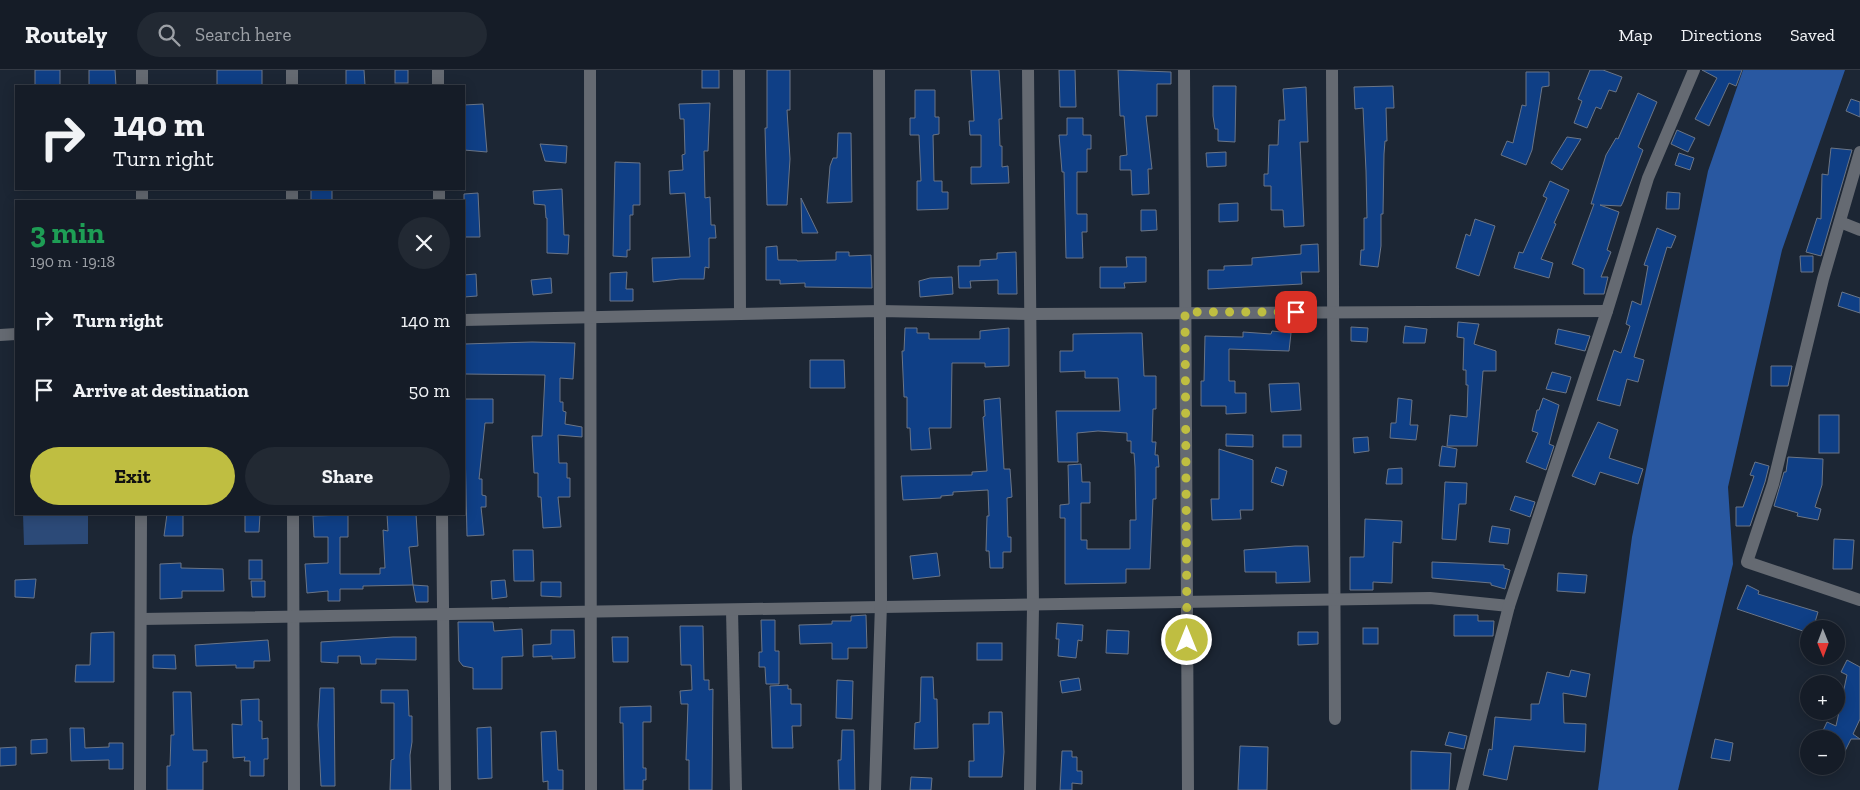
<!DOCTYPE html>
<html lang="en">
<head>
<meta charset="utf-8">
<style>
	:root { --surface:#151c27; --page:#222933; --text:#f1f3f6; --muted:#9da1a7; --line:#343a44; --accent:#bfbe41 }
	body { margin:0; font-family:"Zilla Slab",serif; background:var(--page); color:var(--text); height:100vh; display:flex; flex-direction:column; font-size:19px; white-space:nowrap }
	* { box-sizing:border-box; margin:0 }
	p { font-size:16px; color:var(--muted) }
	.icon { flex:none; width:28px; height:28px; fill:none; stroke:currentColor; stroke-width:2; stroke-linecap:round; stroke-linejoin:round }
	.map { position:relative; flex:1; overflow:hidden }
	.panel { position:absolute; left:15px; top:130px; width:450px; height:315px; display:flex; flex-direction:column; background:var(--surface); border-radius:0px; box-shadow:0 2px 12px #0003,0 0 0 1px var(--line) }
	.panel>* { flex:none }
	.hud { position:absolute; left:15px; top:15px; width:450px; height:105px; border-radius:0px; box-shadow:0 2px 12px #0003,0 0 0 1px var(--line); background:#151c27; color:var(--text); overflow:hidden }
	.needle { width:32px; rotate:179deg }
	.tools { position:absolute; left:1800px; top:550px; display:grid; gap:10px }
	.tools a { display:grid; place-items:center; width:45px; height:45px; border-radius:50%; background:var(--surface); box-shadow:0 2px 12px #0003,0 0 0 1px var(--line); font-size:25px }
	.pin { position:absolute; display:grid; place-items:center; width:42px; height:42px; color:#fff; margin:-21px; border-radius:10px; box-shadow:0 2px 8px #0006 }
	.me { position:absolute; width:55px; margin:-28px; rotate:0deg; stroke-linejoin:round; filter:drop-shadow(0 0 4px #0008) }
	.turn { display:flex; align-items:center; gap:18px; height:105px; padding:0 15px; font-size:22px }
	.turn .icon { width:65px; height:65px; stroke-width:2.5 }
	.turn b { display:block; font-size:35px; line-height:42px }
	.round { display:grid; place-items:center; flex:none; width:52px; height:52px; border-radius:26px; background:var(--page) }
	.headline { display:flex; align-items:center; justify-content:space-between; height:85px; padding:0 15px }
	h1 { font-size:30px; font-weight:700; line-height:38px; color:#1e9e55 }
	.button { display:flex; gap:10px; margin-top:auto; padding:10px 15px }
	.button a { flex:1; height:58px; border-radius:30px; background:var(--accent); color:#111; font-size:20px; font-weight:700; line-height:58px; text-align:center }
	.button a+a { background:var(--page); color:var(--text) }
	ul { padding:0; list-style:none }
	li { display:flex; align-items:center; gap:15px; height:70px; padding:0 15px }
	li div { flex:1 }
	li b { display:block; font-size:19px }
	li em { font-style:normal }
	header { display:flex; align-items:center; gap:30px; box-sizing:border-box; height:70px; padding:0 25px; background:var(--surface); border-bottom:1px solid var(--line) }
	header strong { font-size:24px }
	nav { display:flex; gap:28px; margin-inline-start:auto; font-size:18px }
	.search { width:350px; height:45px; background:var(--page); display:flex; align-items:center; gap:12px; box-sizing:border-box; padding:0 18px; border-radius:28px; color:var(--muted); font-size:19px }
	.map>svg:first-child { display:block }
	.green { fill:#2c4a78 }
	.water { fill:#2958a1 }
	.building { fill:#0f3f86; stroke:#6a7587 }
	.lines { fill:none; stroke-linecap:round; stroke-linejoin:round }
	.minor { stroke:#656a72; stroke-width:12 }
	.route { stroke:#bfbe41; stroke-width:9; stroke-dasharray:0 16.2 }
</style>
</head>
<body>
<header>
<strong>Routely</strong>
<div class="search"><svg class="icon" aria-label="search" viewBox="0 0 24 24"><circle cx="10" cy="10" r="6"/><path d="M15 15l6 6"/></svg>Search here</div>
<nav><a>Map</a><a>Directions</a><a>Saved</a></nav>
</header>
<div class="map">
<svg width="1860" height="720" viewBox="0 0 1860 720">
	<rect width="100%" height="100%" fill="#1c2634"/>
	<polygon class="green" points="23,444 88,444 88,474 24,475"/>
	<polygon class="water" points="1743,0 1845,0 1782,180 1728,417 1733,494 1678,720 1598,720 1632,467 1708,101"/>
	<g class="building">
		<rect x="35" y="0" width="25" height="16"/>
		<polygon points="89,0 115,0 116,16 89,16"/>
		<rect x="217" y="0" width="45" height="15"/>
		<polygon points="346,0 364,0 365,15 346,15"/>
		<rect x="395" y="0" width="13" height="13"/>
		<rect x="702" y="0" width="17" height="18"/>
		<polygon points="767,0 790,0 790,40 787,40 790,89 787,135 767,135 765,58 767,58"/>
		<polygon points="971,0 999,0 1002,49 999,49 1000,76 1002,76 1002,97 1008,96 1009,113 971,114 971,97 981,97 981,65 970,65 969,51 974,51"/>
		<polygon points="1059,0 1075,0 1076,37 1060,37"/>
		<polygon points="1118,0 1171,2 1171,14 1157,14 1157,46 1146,46 1152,99 1148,99 1149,124 1132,125 1131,100 1120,100 1120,86 1127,85 1124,46 1120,46"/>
		<polygon points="1590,0 1603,0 1622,7 1616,22 1609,20 1601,39 1596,37 1587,58 1574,53 1582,31 1578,29"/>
		<polygon points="1702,0 1742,0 1736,16 1729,13 1709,56 1695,49 1717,8"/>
		<polygon points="1526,2 1549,2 1549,16 1542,17 1532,80 1526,95 1501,85 1507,71 1513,73 1522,35 1526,36"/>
		<polygon points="1213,16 1236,16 1235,72 1218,71 1218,59 1215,59 1213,46"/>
		<polygon points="1393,16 1394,38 1386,38 1387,71 1385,71 1384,84 1383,144 1381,144 1381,176 1378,197 1360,195 1361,180 1364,180 1364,148 1367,148 1366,101 1363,38 1355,39 1354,17"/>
		<polygon points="1306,17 1308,72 1300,72 1304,156 1284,157 1283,140 1271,140 1271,116 1264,116 1264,104 1268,104 1269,75 1278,75 1279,50 1285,50 1283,19"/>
		<polygon points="915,20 935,20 935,47 939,47 939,64 933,65 934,111 942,111 942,122 948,122 948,139 917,140 917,111 921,111 919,65 910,65 910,48 915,48"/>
		<polygon points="1638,23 1657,32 1638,77 1643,80 1623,132 1621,136 1600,135 1619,142 1607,180 1611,182 1601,207 1608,207 1604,224 1584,224 1584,199 1572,194 1594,134 1591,134 1606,85 1616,68 1618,69"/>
		<polygon points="1851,29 1860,32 1860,47 1846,41"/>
		<polygon points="710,33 708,81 704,81 705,128 710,127 711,155 715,155 716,168 709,168 709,198 705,197 704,209 680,209 653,212 652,188 690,187 685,123 670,124 669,101 683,100 682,85 685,84 684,49 680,49 679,34"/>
		<polygon points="483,34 487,82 464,80 464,35"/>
		<polygon points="1067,48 1083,48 1083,65 1091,65 1091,79 1087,79 1087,102 1077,102 1077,144 1087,144 1087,162 1082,162 1083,188 1066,188 1064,102 1062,102 1059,65 1067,65"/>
		<polygon points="1677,60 1695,68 1688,82 1671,74"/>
		<polygon points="838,63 851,63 852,132 827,133 830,96 833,88 837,88"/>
		<polygon points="1567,67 1581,69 1562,100 1551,93"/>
		<polygon points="540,74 567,76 566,93 545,91"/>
		<polygon points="1831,78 1852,80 1821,186 1806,182 1817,148 1821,149 1822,104 1828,105"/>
		<polygon points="1226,82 1226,96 1207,97 1206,83"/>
		<polygon points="1679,83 1694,88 1690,100 1675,95"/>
		<polygon points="615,92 640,93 640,135 633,135 633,145 630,145 630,180 627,180 627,187 613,186"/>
		<polygon points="1550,111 1569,120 1554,153 1556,154 1541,189 1553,193 1549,208 1514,198 1519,182 1523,183 1547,128 1543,126"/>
		<rect x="311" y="119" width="21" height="12"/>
		<polygon points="562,119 564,165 569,165 568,184 547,183 547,148 546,148 545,135 534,134 533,121"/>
		<polygon points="1667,122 1680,123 1679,139 1666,139"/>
		<polygon points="478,123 480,167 464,167 464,124"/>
		<polygon points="801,128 818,163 802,163"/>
		<polygon points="1238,133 1238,151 1219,152 1219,134"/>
		<polygon points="1141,140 1156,140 1157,160 1141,161"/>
		<polygon points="1475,149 1495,156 1479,206 1456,198 1466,164 1470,166"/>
		<polygon points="1657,158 1676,166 1671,178 1667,177 1634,287 1644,290 1638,312 1627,309 1620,336 1597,330 1614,280 1621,283 1630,256 1626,254 1632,231 1641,235 1648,196 1644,195"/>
		<polygon points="1318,174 1319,202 1301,202 1302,214 1208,219 1208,200 1224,200 1224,196 1252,195 1252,188 1301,184 1301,175"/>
		<polygon points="777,176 778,190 797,190 797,191 836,190 836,182 849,182 849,186 871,185 872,218 805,217 805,213 780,214 780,210 766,210 766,177"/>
		<polygon points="1016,182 1017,224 998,224 998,210 970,211 971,218 959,218 958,196 980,196 980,190 997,189 997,183"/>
		<polygon points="1800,186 1813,186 1813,202 1801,202"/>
		<polygon points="1126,187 1146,187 1146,212 1124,213 1125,218 1100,218 1100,197 1127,197"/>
		<polygon points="627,202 626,219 633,219 633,231 610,231 610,203"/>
		<polygon points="476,204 477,226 464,227 464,205"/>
		<polygon points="952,207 953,224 920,227 919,211 930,208"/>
		<polygon points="551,208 552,223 533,225 531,210"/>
		<polygon points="1842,222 1860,228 1860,243 1838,236"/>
		<polygon points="1458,252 1479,254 1474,274 1496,281 1496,301 1483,301 1477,376 1447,376 1450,345 1467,347 1468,315 1466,315 1466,300 1463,300 1464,268 1457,267"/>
		<polygon points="1405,256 1427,259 1425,273 1403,273"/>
		<polygon points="1351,257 1368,258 1367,272 1351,271"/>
		<polygon points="905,258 917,258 917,263 929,263 929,269 980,269 980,261 1009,258 1009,296 985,297 985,293 952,293 951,358 929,358 931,379 911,380 910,358 907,358 907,327 904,327 902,281 904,281"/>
		<polygon points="1558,259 1590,266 1585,281 1555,274"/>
		<polygon points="1272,261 1291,263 1289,281 1229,279 1229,311 1235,311 1235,323 1246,323 1246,343 1226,344 1226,336 1201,336 1201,311 1204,311 1205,266 1243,267 1243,262 1271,264"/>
		<polygon points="1129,263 1142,263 1144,306 1156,306 1156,339 1153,339 1152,372 1156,372 1155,385 1158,385 1159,397 1156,397 1156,429 1153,429 1150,499 1126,499 1126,513 1065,514 1065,448 1060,448 1060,435 1069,434 1068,395 1081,394 1082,412 1090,412 1090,433 1081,433 1081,470 1087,470 1087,479 1130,479 1130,450 1136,450 1135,397 1134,383 1131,383 1131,371 1127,371 1127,363 1098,361 1077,363 1078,392 1058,392 1056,341 1120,341 1118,308 1085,308 1085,301 1060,302 1060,281 1073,281 1073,264"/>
		<polygon points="532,272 575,273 573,309 560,308 560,332 563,332 563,341 566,342 565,354 582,357 582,367 558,365 559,393 567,393 567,408 570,408 570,427 558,427 561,457 543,458 541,427 538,427 538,403 534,403 532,366 542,366 545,305 464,304 464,274"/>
		<polygon points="810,290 844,290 845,318 810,318"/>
		<polygon points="1771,296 1792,296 1788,316 1771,316"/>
		<polygon points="1552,302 1571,307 1566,323 1546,319"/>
		<polygon points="1299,313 1301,340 1271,342 1269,314"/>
		<polygon points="1000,328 1004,399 1010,399 1012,427 1007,428 1008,467 1011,467 1011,482 1003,482 1003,498 990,498 989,481 986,481 987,446 989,446 988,420 953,422 953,425 941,426 941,428 903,430 901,406 972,405 972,402 987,401 983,347 985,346 984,330"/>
		<polygon points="1398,328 1412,330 1410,355 1418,355 1416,370 1390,368 1391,353 1396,353"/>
		<polygon points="1543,328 1559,335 1549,374 1554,376 1546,400 1526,392 1538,363 1532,361 1537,340 1539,340"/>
		<polygon points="464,329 493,329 493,353 485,353 479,409 482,409 482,425 486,426 486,437 481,437 484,465 467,466"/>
		<rect x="1819" y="345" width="20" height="38"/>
		<polygon points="1598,352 1618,360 1609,388 1643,399 1638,414 1600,402 1595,415 1572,406"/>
		<polygon points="1226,364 1253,365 1253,377 1226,376"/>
		<rect x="1283" y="365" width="18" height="12"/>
		<polygon points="1368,367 1369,381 1354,383 1353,368"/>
		<polygon points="1442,376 1457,379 1455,397 1439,396"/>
		<polygon points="1219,379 1253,390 1253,440 1240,440 1241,449 1212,450 1211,429 1219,429"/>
		<polygon points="1788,387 1823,389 1822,415 1815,437 1821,439 1818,450 1797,446 1798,443 1774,436 1784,402 1786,402"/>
		<polygon points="1755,392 1769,396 1765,412 1750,456 1736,456 1736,437 1743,437 1754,406 1750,405"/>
		<polygon points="1276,397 1287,401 1283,416 1271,412"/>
		<polygon points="1402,398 1402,414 1386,414 1388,399"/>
		<polygon points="1445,412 1467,413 1466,434 1459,434 1456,470 1442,469"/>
		<polygon points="1515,426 1535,432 1530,447 1510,440"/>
		<polygon points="167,444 183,444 183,466 164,466"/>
		<polygon points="245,444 260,444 259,462 245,462"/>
		<polygon points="387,444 416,444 418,476 409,477 413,515 363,516 363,519 340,519 340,531 328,531 328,521 307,523 305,494 328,493 328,467 314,467 313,446 348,445 348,467 340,467 340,504 380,504 380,498 385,498 383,460 388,461"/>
		<polygon points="1365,449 1402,451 1401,473 1393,472 1392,513 1373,512 1373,520 1350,520 1350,487 1364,487"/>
		<polygon points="1492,456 1510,459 1508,474 1489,472"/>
		<polygon points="1834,469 1854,470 1852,499 1833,499"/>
		<polygon points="1295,476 1308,476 1310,512 1276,513 1276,502 1245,502 1244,480"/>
		<polygon points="513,480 533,480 534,511 514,511"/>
		<polygon points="937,483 940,506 913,509 910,486"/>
		<rect x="249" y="490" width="13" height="19"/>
		<polygon points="1432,492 1504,495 1504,498 1510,500 1505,519 1491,515 1491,513 1432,508"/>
		<polygon points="181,493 181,498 223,499 224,521 182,521 182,528 160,529 160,494"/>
		<polygon points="1558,503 1587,505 1585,523 1557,521"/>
		<polygon points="36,509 34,528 15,527 15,510"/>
		<polygon points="505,510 507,527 492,529 491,511"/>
		<polygon points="251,511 265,511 265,527 252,527"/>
		<polygon points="541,512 561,512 561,527 541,526"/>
		<polygon points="413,515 428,516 428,532 416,532"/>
		<polygon points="1747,515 1759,521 1758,524 1818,542 1813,559 1809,559 1809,563 1737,539"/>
		<polygon points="866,545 867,578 848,578 848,589 832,589 832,573 800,574 799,555 832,554 832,551 851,551 851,546"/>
		<polygon points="1454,545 1478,545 1478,551 1494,551 1493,566 1454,566"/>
		<polygon points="761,550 775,550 775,581 779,581 779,614 766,614 765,597 759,597 759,582 762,582"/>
		<polygon points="458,552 493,552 494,561 522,559 523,586 502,587 502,619 473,619 473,598 463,596 459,591"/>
		<polygon points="1057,553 1083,555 1082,571 1078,570 1076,588 1058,586 1059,569 1056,569"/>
		<polygon points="680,556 703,556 704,610 709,610 709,620 713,619 712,720 689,720 689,690 686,690 688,634 681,634 680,621 692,620 691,595 681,595"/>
		<rect x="1363" y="558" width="15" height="16"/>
		<polygon points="551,560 574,560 575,588 552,589 552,586 533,587 533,575 551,574"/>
		<polygon points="1107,560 1129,561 1128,584 1106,583"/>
		<polygon points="114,562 114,612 75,612 76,595 90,595 91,563"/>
		<polygon points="1298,562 1318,562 1318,574 1298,575"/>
		<polygon points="393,567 416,567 416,590 376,589 376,594 361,594 360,586 338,586 338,593 321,592 321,572"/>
		<polygon points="612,567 628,567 628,592 613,592"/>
		<polygon points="268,570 270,591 254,591 254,598 236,598 236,595 196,596 195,575"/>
		<rect x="977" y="573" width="25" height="17"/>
		<polygon points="153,585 175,585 176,599 153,598"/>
		<polygon points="1847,590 1860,597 1860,649 1853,664 1860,669 1851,669 1836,699 1836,669 1819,669 1827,652 1836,656 1847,605 1841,602"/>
		<polygon points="1571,600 1590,604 1586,627 1563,623 1564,653 1586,654 1585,682 1514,676 1507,710 1483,705 1489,679 1492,680 1495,647 1531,650 1531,634 1539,634 1547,602 1569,607"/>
		<polygon points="921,607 933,607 934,629 937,629 938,678 914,679 915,653 920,652"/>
		<polygon points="1079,608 1081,620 1062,623 1060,611"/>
		<polygon points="837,610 853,611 852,649 836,648"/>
		<polygon points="788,615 788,619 791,619 791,634 801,634 801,656 792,656 793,678 772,678 770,616"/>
		<polygon points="320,618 334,618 335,716 321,716 318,655"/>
		<polygon points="381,620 408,620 409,646 412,646 412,672 410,685 411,720 390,720 391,690 394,689 394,633 381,633"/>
		<polygon points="173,622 191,622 193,680 207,680 207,692 203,692 203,720 167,720 167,696 170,696 171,665 174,665"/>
		<polygon points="259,629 259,651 262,651 262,669 268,668 268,689 264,689 264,706 250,706 250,691 244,691 245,687 233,688 232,654 242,655 241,630"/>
		<polygon points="651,636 651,652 643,652 643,698 646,698 646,710 643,710 643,720 624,720 623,653 620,653 620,637"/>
		<polygon points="989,642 1002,642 1004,682 1002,707 969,707 969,691 974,691 973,654 989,654"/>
		<polygon points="491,657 492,708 478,709 477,658"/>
		<polygon points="70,658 84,658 85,678 109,677 109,673 123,673 123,699 109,699 109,690 71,691"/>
		<polygon points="842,660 854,660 855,720 839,720 838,690 841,690"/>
		<polygon points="556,661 558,700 563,700 563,720 548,720 548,711 543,712 541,662"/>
		<polygon points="1449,662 1467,666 1464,679 1445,675"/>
		<polygon points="47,669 47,683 31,684 31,670"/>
		<polygon points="1715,669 1733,673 1730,691 1711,688"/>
		<polygon points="1240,676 1268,677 1267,720 1238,720"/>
		<polygon points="16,677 16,695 0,696 0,678"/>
		<polygon points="1062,681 1072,681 1072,687 1077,687 1077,701 1082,701 1082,714 1072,713 1072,720 1060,720"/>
		<polygon points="1411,681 1451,683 1449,720 1411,720"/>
		<polygon points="911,707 932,708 931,720 910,720"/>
	</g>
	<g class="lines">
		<g class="minor">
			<polyline points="292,0 292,16"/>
			<polyline points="438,0 438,16"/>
			<polyline points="590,0 591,720"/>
			<polyline points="739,0 740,244"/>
			<polyline points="1028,0 1033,537 1030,720"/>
			<polyline points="1184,0 1188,720"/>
			<polyline points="1332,0 1335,649"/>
			<polyline points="142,16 142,0"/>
			<polyline points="1860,82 1823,209 1773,414 1747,492 1860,530"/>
			<polyline points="292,119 292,131"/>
			<polyline points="439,119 439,131"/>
			<polyline points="142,131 142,119"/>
			<polyline points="1840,152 1860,160"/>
			<polyline points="464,250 880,241 1030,244 1607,241"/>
			<polyline points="0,265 16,264"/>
			<polyline points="293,444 294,720"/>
			<polyline points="442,444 445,720"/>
			<polyline points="732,540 736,720"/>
			<polyline points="141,549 1430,528 1509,536"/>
			<polyline points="140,720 141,444"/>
			<polyline points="875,720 881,534 879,0"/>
			<polyline points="1462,720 1509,536 1607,241 1648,108 1694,0"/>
		</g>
	</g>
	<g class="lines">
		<polyline class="route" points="1187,570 1185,242 1296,242"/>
	</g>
</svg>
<div class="tools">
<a><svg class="needle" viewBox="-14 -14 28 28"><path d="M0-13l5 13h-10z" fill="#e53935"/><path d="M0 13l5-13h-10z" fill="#9da1a7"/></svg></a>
<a>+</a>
<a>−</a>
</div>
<div class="pin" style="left:1296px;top:242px;background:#d93025"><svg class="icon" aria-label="arrive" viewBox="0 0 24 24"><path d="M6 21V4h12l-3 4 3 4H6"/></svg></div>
<svg class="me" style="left:1187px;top:570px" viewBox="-20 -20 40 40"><circle r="17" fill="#bfbe41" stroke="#fff" stroke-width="3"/><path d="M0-11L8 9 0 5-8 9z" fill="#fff"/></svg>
<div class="hud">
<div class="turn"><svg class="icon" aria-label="right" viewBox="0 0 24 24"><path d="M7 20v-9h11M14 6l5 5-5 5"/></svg><div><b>140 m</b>Turn right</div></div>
</div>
<section class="panel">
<div class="headline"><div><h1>3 min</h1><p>190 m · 19:18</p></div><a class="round"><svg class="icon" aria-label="close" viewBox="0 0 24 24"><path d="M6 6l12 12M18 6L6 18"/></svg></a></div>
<ul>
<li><svg class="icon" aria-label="right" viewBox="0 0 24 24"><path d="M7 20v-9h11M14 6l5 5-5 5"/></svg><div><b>Turn right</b></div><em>140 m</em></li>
<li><svg class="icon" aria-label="arrive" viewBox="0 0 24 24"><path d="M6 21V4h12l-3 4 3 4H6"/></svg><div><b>Arrive at destination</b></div><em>50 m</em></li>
</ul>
<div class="button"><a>Exit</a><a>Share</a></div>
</section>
</div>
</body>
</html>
